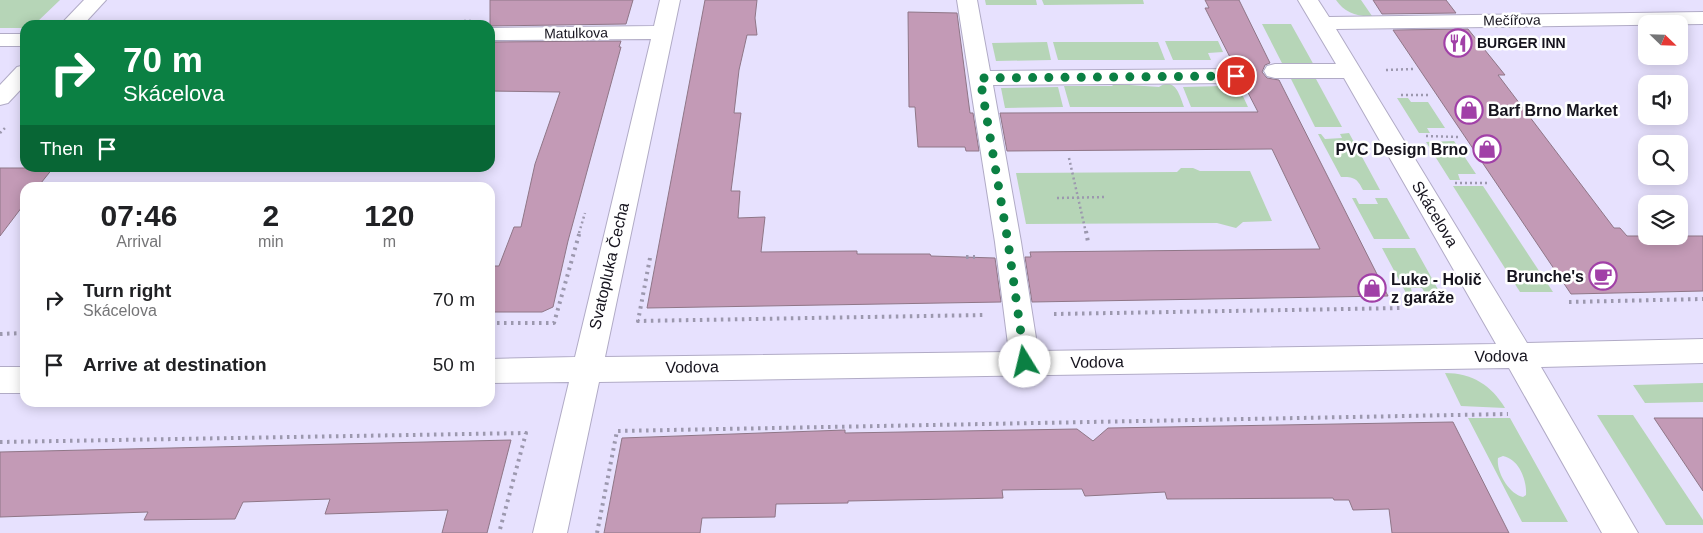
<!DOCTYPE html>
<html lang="en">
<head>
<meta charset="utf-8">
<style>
	:root { --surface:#fff; --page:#f6f6f6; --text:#202124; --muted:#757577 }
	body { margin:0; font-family:Helvetica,sans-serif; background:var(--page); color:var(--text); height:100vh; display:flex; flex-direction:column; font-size:19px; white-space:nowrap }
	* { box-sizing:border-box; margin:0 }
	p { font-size:16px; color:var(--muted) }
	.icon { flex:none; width:28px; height:28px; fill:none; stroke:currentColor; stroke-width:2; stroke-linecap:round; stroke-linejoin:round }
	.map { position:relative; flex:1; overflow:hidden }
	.drawer { position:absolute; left:20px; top:182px; width:475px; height:225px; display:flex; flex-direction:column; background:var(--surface); border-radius:15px; box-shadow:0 2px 12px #0003 }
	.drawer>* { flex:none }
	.banner { position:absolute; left:20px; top:20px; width:475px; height:152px; border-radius:15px; box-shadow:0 2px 12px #0003; background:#0b8043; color:#fff; overflow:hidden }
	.needle { width:32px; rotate:113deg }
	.controls { position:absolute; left:1638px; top:15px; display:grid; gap:10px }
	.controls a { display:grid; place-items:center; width:50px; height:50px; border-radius:10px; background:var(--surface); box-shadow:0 2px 12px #0003; font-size:25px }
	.pin { position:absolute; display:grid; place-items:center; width:42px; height:42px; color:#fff; margin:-21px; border:2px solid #fff; border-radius:50%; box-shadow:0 1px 5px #0007 }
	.me { position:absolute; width:55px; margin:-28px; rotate:351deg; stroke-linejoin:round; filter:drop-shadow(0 0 4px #0008) }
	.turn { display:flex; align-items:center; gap:18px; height:105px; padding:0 20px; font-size:22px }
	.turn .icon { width:65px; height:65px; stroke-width:2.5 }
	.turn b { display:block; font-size:35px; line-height:42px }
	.then { display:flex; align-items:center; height:48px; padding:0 20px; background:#0003; gap:10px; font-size:19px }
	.eta { display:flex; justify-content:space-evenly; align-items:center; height:85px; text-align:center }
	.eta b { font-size:30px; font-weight:600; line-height:35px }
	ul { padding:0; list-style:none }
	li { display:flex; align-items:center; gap:15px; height:65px; padding:0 20px }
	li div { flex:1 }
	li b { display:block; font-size:19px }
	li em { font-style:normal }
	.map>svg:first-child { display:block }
	.green { fill:#b6d5b7; fill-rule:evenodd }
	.building { fill:#c39ab6; stroke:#8f7687 }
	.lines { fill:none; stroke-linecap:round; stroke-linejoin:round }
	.minor-casing { stroke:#b1abc6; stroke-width:2 }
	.path-far1 { stroke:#9c98ae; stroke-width:2.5; stroke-dasharray:2 3; stroke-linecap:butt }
	.path { stroke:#9c98ae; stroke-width:4; stroke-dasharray:2.5 4.5; stroke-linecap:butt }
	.minor { fill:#fff; fill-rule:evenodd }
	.route { stroke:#0b8043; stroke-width:9; stroke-dasharray:0 16.2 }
	.labels { text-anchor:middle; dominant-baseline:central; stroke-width:5; stroke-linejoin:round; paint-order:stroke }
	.far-street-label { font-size:14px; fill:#16141e; stroke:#fff }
	.far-poi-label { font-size:14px; font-weight:bold; fill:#16141e; stroke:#fff; text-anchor:start }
	.poi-label { font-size:16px; font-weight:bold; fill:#16141e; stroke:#fff; text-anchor:start }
	.street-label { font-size:16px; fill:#16141e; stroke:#fff }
</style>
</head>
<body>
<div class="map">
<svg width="1703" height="533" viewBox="0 0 1703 533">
	<rect width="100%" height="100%" fill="#e7e1fe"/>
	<g class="green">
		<polygon points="0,0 60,0 37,22 25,25 23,28 0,28"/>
		<polygon points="985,0 1036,0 1037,5 986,5"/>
		<polygon points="1042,0 1143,0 1144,4 1044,5"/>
		<path d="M1336 0H1361L1372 16C1357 17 1344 12 1336 0Z"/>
		<polygon points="1262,24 1291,24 1315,67 1304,67 1301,63 1285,63 1287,67 1284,67"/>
		<polygon points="1165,41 1218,41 1223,52 1208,53 1211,60 1173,60"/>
		<polygon points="1047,42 1051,60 996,61 992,43"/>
		<polygon points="1053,42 1158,42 1165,60 1058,60"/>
		<polygon points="1291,79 1316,79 1342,127 1315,127"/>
		<path d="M1114 84 1159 87C1175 76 1180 96 1184 107H1070L1064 86H1112Z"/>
		<polygon points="1223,86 1226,92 1241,92 1248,107 1191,107 1183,87"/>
		<polygon points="1058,87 1063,107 1005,108 1001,88"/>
		<polygon points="1397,98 1408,98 1411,102 1428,102 1445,128 1427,128 1430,133 1419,133"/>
		<path d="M1349 133 1380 190H1363C1357 178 1354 177 1341 177L1318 134H1321L1325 139 1342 138 1340 134Z"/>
		<polygon points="1454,141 1476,174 1458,174 1460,180 1450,180 1426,142"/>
		<polygon points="1181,168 1193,168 1200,171 1250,171 1272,221 1243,222 1236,228 1217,223 1026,224 1016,173 1177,172"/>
		<polygon points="1453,186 1483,186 1553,292 1520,292"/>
		<polygon points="1352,198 1356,198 1359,204 1378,204 1375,198 1387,198 1410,239 1374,239"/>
		<polygon points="1382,248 1415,248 1440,293 1425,293 1422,288 1411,288 1412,293 1406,293"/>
		<path d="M1445 373C1472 373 1491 385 1505 408L1461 406Z"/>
		<polygon points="1703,383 1703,402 1645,403 1633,385"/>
		<polygon points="1597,415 1633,415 1703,520 1703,525 1666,525"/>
		<path d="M1468 418H1510L1568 522H1522ZM1503 456C1519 459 1527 480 1526 495L1523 497C1509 494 1496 472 1498 458Z"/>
	</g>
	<g class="building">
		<polygon points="490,0 633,0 626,24 490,26"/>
		<polygon points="705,0 757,0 755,18 757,35 747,35 739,70 734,113 741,113 731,191 740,191 738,218 765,217 761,252 857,251 857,254 930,254 931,256 995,258 1001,302 647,308"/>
		<polygon points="1205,0 1239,0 1270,63 1265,65 1262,72 1267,78 1279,80 1388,296 1032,302 1025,257 1031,257 1030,252 1320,249 1272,149 1007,151 1000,113 1258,112 1243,83 1246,82 1249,75 1244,69 1235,67 1205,8 1209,8"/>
		<polygon points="1373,0 1446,0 1456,13 1382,14"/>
		<polygon points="908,12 957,13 970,113 973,113 979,151 966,151 965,147 918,147 915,107 909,107"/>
		<polygon points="1468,29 1505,75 1498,75 1614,228 1620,228 1627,236 1703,236 1703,291 1571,294 1393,30"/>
		<polygon points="621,41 619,47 621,47 568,241 553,307 542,312 490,312 490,266 499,266 514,227 521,227 535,164 560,92 490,91 490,42"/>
		<polygon points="0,168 53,168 37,188 25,188 25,203 0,236"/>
		<polygon points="1654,418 1703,418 1703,491"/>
		<polygon points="1453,422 1509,533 1392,533 1389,509 1353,510 1349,500 1334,500 1333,498 1167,499 1165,492 1085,496 1082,489 1002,490 1003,498 848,501 848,503 776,504 775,517 702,518 700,533 604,533 622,438 845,430 845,433 1077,429 1093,441 1108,428"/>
		<polygon points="511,440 487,533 442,533 448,510 325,514 330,499 243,502 235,519 144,520 148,512 0,517 0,452"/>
	</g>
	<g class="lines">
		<g class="minor-casing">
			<g id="minor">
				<polygon points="84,0 106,0 83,25 60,25"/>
				<polygon points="660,0 680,0 605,357 1009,352 995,242 957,0 977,0 990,71 1236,69 1244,71 1247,76 1244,81 1236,83 993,85 1021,242 1038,351 1496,344 1344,78 1275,78 1267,76 1264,71 1267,66 1275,64 1336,64 1298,0 1318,0 1329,17 1703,12 1703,24 1336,29 1527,343 1703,339 1703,363 1541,367 1638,533 1602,533 1509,368 599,382 567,533 533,533 569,382 490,383 490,359 575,357 651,39 490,40 490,28 654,26"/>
				<rect x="0" y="34" width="25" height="12"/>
				<polygon points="25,65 25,85 8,103 0,105 0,85 17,67"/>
				<rect x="0" y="367" width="25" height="26"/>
			</g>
		</g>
		<g class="path-far1">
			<polyline points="159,25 472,21"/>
			<polyline points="1386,70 1413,69"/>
			<polyline points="1401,95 1430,95"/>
			<polyline points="0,133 6,127"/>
			<polyline points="1426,136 1458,137"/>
			<polyline points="1069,158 1086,233"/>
			<polyline points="1455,183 1489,183"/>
			<polyline points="1057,198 1106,197"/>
			<polyline points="579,233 585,213"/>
		</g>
		<g class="path">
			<polyline points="1086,231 1088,242"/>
			<polyline points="966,257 975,257"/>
			<polyline points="650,258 638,321 983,315"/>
			<polyline points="1569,302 1703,299"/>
			<polyline points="1054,314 1404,308"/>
			<polyline points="490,323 554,323 580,231"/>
			<polyline points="0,334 25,333"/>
			<polyline points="0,442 526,433 499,533"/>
			<polyline points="597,533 617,431 1508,414"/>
		</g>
		<use href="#minor" class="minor"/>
	</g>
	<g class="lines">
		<polyline class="route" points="1025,362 1008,242 980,78 1236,76"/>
	</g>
	<defs>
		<g id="restaurant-ring" transform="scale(1.4375)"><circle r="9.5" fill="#fff" stroke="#a140a7" stroke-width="1.5"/><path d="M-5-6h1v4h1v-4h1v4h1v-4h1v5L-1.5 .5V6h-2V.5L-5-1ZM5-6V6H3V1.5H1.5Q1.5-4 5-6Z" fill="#a140a7"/></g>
		<g id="shop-ring" transform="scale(1.4375)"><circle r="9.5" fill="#fff" stroke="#a140a7" stroke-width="1.5"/><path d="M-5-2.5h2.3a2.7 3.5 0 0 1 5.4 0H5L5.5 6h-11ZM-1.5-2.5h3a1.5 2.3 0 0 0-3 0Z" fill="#a140a7"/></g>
		<g id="cafe-ring" transform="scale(1.4375)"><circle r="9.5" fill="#fff" stroke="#a140a7" stroke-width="1.5"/><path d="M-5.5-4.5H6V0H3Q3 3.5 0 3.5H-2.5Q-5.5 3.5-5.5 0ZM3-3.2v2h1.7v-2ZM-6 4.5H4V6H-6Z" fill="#a140a7"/></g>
	</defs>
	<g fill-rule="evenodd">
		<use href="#restaurant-ring" x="1458" y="43"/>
		<use href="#shop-ring" x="1469" y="110"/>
		<use href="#shop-ring" x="1487" y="149"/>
		<use href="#cafe-ring" x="1603" y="276"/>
		<use href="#shop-ring" x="1372" y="288"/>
	</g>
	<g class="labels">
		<g class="far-street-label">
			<text transform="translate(1512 20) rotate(-1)">Mečířova</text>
			<text transform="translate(576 33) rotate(-1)">Matulkova</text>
		</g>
		<g class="far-poi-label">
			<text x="1477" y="43">BURGER INN</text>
		</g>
		<g class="poi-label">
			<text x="1488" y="110">Barf Brno Market</text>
			<text x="1468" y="149" text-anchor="end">PVC Design Brno</text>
			<text x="1584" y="276" text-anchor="end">Brunche's</text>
			<text x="1391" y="279">Luke - Holič<tspan x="1391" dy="18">z garáže</tspan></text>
		</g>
		<g class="street-label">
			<text transform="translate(1435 214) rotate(59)">Skácelova</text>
			<text transform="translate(609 266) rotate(-77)">Svatopluka Čecha</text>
			<text transform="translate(1501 356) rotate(-1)">Vodova</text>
			<text transform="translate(1097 362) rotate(-1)">Vodova</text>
			<text transform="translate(692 367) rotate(-1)">Vodova</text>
		</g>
	</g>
</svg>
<div class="controls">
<a><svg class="needle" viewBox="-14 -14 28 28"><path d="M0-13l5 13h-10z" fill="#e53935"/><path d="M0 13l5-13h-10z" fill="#757577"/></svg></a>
<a><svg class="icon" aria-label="sound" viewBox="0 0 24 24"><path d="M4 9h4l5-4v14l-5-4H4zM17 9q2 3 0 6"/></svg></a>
<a><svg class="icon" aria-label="search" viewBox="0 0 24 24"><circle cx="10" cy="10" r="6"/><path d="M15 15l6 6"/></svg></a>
<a><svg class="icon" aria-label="layers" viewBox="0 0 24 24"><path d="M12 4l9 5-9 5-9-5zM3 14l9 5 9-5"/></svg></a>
</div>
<div class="pin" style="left:1236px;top:76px;background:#d93025"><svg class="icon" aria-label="arrive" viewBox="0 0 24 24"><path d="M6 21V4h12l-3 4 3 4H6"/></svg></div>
<svg class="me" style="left:1025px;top:362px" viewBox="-20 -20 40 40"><circle r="19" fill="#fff"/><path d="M0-13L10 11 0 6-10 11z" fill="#0b8043"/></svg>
<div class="banner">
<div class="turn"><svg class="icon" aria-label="right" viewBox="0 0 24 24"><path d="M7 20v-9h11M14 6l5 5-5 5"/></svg><div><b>70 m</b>Skácelova</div></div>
<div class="then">Then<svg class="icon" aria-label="arrive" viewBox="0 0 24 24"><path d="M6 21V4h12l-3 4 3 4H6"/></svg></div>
</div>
<section class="drawer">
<div class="eta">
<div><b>07:46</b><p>Arrival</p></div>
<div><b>2</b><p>min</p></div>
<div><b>120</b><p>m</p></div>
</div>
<ul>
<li><svg class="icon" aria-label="right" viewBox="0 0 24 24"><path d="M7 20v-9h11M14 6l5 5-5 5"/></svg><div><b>Turn right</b><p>Skácelova</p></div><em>70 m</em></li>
<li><svg class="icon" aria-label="arrive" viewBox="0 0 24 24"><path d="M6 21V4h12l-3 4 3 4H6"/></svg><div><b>Arrive at destination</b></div><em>50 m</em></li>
</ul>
</section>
</div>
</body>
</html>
